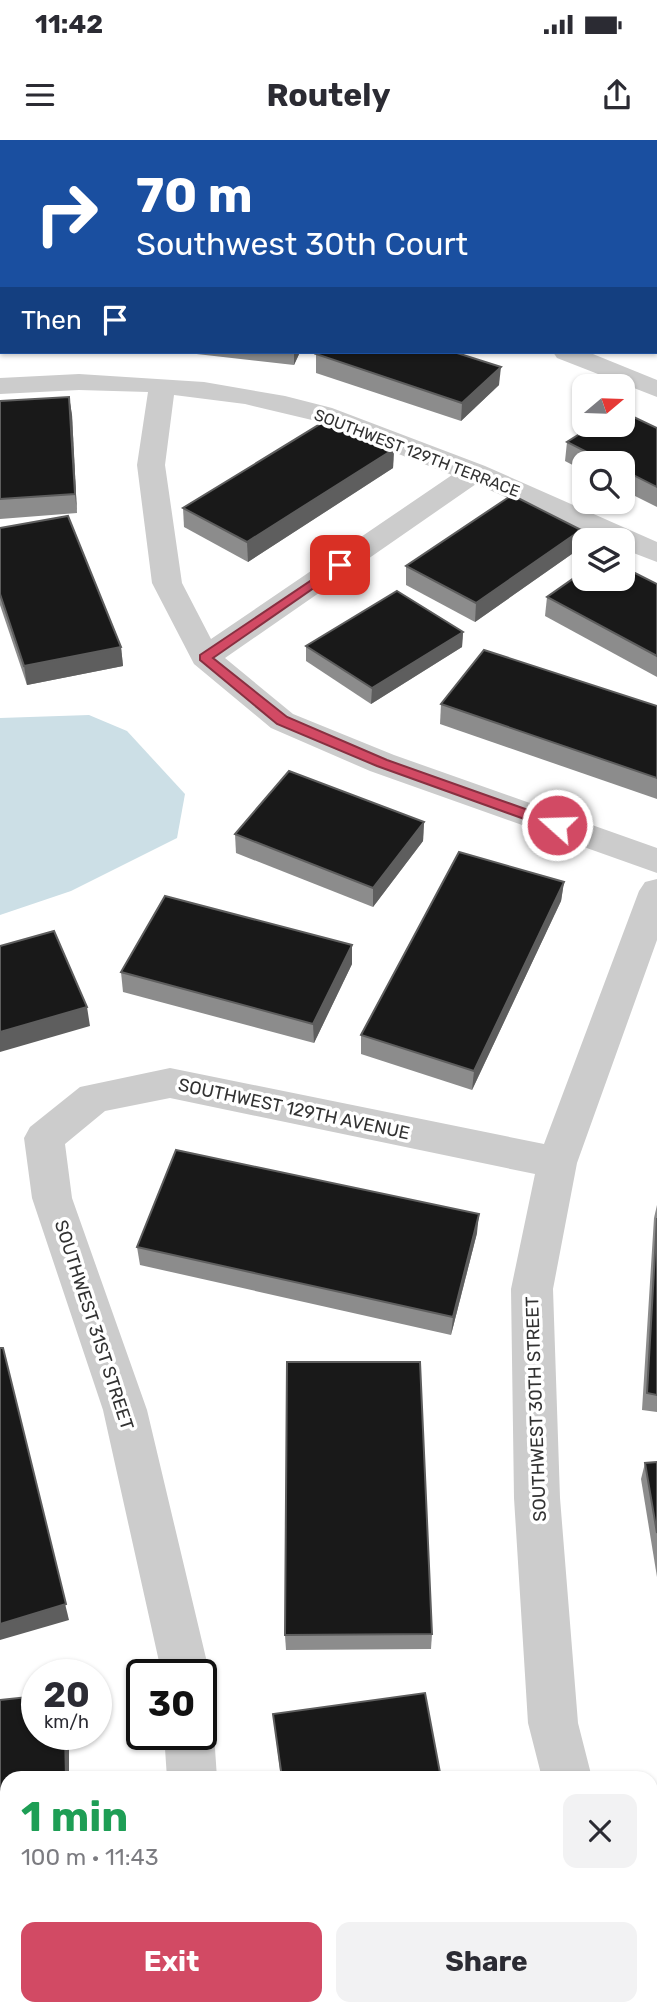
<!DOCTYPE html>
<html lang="en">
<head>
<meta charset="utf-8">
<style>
	:root { --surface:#fff; --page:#f2f2f3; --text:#2b2b33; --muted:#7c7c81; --accent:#d24a64 }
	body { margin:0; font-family:Rubik,sans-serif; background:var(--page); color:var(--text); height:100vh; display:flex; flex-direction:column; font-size:26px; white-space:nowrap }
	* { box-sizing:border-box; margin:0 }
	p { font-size:23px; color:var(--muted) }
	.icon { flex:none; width:38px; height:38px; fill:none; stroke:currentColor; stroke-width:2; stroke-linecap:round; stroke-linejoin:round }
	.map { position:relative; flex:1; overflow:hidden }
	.drawer { position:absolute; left:0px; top:1631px; width:658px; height:245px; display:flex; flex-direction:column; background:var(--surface); border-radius:21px 21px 0 0; box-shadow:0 2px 5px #0004 }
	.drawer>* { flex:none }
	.banner { position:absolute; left:0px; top:0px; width:658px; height:214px; box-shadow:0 2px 5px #0004; background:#1a4fa0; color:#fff; overflow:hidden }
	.needle { width:46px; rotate:71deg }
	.fabs { position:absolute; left:572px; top:234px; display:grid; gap:14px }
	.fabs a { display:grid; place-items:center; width:63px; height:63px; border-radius:14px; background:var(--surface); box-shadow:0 2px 5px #0004; font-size:35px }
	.speed { position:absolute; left:21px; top:1519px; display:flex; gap:14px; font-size:35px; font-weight:700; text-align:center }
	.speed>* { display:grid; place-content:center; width:91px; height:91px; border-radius:50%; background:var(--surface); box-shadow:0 2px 5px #0004; line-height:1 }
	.speed small { font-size:18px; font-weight:400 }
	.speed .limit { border:4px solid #111; border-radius:10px; background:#fff; color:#111 }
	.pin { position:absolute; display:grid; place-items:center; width:60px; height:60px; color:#fff; margin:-30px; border-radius:14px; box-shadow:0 4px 10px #0006 }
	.me { position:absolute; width:77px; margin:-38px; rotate:290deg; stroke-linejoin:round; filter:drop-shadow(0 0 5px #0008) }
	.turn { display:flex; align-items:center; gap:24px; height:147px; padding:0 21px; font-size:32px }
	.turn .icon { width:91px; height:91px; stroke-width:2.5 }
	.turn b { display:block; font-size:49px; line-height:60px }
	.then { display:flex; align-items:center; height:66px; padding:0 21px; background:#0003; gap:14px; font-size:26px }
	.round { display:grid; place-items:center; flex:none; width:74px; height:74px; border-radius:14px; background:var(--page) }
	.head { display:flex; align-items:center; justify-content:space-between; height:119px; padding:0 21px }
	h1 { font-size:42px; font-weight:700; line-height:52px; color:#1e9e55 }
	.action { display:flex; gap:14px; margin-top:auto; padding:14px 21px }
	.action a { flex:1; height:80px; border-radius:14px; background:var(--accent); color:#fff; font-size:28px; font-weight:700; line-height:80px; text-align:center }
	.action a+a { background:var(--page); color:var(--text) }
	.status { display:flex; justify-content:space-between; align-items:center; height:49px; padding:0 35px; background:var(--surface); direction:ltr }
	.status svg { height:19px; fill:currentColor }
	header { display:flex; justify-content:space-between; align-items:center; height:91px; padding:0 21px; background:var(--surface); font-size:32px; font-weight:700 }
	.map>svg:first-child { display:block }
	.water { fill:#ccdfe6 }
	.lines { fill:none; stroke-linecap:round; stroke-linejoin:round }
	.street { fill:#ccc; fill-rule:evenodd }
	.wall { fill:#8c8c8c }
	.shaded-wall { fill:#5e5e5e }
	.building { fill:#191919; stroke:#5e5e5e; stroke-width:2 }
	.route { fill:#d24a64; stroke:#883041; stroke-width:2 }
	.labels { text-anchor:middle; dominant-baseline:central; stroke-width:7; stroke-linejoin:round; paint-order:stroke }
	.far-street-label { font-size:16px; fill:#323232; stroke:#fff }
	.street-label { font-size:18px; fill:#323232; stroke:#fff }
</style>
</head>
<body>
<div class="status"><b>11:42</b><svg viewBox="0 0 49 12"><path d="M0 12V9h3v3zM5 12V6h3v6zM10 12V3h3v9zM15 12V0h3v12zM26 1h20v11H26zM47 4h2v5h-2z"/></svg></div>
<header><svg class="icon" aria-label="menu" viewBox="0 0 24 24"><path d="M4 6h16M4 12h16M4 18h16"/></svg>Routely<svg class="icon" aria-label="share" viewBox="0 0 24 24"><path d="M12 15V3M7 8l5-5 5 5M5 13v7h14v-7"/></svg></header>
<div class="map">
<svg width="657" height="1876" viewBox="0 0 657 1876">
	<rect width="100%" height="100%" fill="#fff"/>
	<polygon class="water" points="89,575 127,591 185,654 177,698 71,751 0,775 0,578"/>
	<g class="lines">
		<g class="street">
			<polygon points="35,0 57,0 34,2"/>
			<polygon points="177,0 221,0 222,2 178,2"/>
			<polygon points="497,0 527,0 496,2"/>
			<rect x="0" y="103" width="2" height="14"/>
			<polygon points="553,212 588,212 657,240 657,257 557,218"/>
			<path d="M79 234 204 242 285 256 332 268 485 326 657 402V422L623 409V401H605L476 344 225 518 293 574 394 615 657 708V733L370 631 271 588 194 524 152 443 137 325 148 252 79 250 0 254V238ZM174 255 245 264 312 280 452 335 211 499 182 443 165 325Z"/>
			<polygon points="657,739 657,800 577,1023 553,1149 560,1358 578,1583 592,1638 542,1638 528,1583 514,1358 511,1149 535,1034 170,958 105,971 65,1004 72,1058 147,1270 210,1535 201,1553 201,1535 162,1535 103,1270 32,1058 24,998 30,987 80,947 170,928 544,1004 639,751 645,742"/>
			<polygon points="201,1574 207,1577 214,1594 217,1638 167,1638 164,1594 201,1594"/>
			<polygon points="651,1864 655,1876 601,1876 599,1869 651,1869"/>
			<polygon points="179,1869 233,1869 234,1876 180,1876"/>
		</g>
	</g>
	<g class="wall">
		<polygon points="179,212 300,212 294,225"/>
		<polygon points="316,214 499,245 461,281 316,233"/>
		<polygon points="69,257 72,275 77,373 0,379 0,261"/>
		<polygon points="657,288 657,367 623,350 623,324 584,324 584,331 565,321 567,302"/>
		<polygon points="394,309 393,328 248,422 184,387 183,368"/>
		<polygon points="0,388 121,507 123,526 27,545 0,465"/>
		<polygon points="581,390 579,409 475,482 406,445 406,426"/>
		<polygon points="657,444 657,537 545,476 547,457"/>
		<polygon points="463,492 462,507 371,564 306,521 306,506"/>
		<polygon points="441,564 657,566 657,659 440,584"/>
		<polygon points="424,682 423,701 373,767 236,713 235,694"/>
		<polygon points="564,742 561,761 472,950 361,914 361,895"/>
		<polygon points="352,805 352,824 314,903 123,852 121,832"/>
		<polygon points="657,1065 657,1272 642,1270 654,1078"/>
		<polygon points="477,1093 451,1195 140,1125 137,1107"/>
		<polygon points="657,1322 657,1437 641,1339 645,1323"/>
		<polygon points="432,1494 431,1509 286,1510 285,1495"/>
		<polygon points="273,1574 441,1638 281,1638"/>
	</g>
	<g class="shaded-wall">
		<polygon points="2,193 2,212 6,212 0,213 0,194"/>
		<polygon points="294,212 300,212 294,225"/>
		<polygon points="501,227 499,245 461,281 462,263"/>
		<polygon points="69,257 72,275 77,373 75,354"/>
		<polygon points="394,309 393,328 248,422 247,402"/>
		<polygon points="581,390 579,409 475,482 476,463"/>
		<polygon points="463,492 462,507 371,564 372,548"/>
		<polygon points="121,507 123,526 27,545 24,526"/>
		<polygon points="424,682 423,701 373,767 373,748"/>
		<polygon points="564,742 561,761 472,950 474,931"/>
		<polygon points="352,805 352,824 314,903 313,884"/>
		<polygon points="87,867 90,886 0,912 0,892"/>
		<polygon points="479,1074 477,1093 451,1195 453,1177"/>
		<polygon points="7,1225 69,1480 0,1500 0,1484"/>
		<polygon points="65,1594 69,1594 69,1638 66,1638"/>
		<rect x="69" y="1869" width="4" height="7"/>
	</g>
	<g class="building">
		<polygon points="573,0 646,0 650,2 569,2"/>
		<polygon points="0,154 2,154 2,193 0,194"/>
		<polygon points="319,212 454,212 501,227 462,263 316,214"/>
		<polygon points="69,257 75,354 0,359 0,261"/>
		<polygon points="623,272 657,288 657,347 623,330 623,324 610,324 567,302 594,285 623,285"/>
		<polygon points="330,278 394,309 247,402 183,368"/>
		<polygon points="512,355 581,390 476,463 406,426"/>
		<polygon points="68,376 121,507 24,526 0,454 0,388"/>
		<polygon points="623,427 657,444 657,516 547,457 584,431 584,439 623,439"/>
		<polygon points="397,451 463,492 372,548 306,506"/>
		<polygon points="484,510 657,566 657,638 441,564"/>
		<polygon points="289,631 424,682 373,748 235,694"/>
		<polygon points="459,712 564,742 474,931 361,895"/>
		<polygon points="165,756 352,805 313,884 121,832"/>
		<polygon points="54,791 87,867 0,892 0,806"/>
		<polygon points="176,1010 479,1074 453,1177 137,1107"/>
		<polygon points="657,1078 657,1255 647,1253"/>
		<polygon points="0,1208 3,1208 66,1464 0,1484"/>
		<polygon points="287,1222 420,1222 432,1494 285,1495"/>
		<polygon points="657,1322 657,1393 645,1323"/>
		<polygon points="425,1553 441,1638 282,1638 273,1574"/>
		<polygon points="37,1556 37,1594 65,1594 66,1638 7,1638 7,1869 69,1869 69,1876 0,1876 0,1560"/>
		<polygon points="311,1869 483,1869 484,1876 312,1876"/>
	</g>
	<polygon class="route" points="340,421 346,425 344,427 213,518 287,577 387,620 562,682 562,689 552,689 377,626 277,584 200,520 200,515"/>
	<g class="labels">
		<g class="far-street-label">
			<text transform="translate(417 313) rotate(21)">SOUTHWEST 129TH TERRACE</text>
		</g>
		<g class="street-label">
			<text transform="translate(294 969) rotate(12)">SOUTHWEST 129TH AVENUE</text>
			<text transform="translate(94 1185) rotate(72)">SOUTHWEST 31ST STREET</text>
			<text transform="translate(536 1269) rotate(-92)">SOUTHWEST 30TH STREET</text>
		</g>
	</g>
</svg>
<div class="fabs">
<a><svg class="needle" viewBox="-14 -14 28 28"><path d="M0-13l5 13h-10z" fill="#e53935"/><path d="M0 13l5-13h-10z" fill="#7c7c81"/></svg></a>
<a><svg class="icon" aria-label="search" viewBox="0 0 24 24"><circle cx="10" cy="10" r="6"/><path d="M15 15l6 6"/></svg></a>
<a><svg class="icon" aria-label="layers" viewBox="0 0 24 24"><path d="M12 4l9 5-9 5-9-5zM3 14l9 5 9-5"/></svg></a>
</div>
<div class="speed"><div>20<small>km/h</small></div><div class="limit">30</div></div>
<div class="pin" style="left:340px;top:425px;background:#d93025"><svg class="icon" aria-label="arrive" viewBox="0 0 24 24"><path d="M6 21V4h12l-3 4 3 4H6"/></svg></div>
<svg class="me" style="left:557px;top:685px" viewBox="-20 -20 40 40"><circle r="17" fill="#d24a64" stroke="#fff" stroke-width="3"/><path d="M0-11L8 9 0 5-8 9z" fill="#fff"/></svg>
<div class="banner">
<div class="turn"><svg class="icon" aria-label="right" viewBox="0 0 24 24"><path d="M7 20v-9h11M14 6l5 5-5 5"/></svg><div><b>70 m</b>Southwest 30th Court</div></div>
<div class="then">Then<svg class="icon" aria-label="arrive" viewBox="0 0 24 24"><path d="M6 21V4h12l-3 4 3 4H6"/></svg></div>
</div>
<section class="drawer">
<div class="head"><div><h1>1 min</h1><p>100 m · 11:43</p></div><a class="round"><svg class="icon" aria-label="close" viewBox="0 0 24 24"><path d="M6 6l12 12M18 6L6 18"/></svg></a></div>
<div class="action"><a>Exit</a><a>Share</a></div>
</section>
</div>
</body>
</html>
